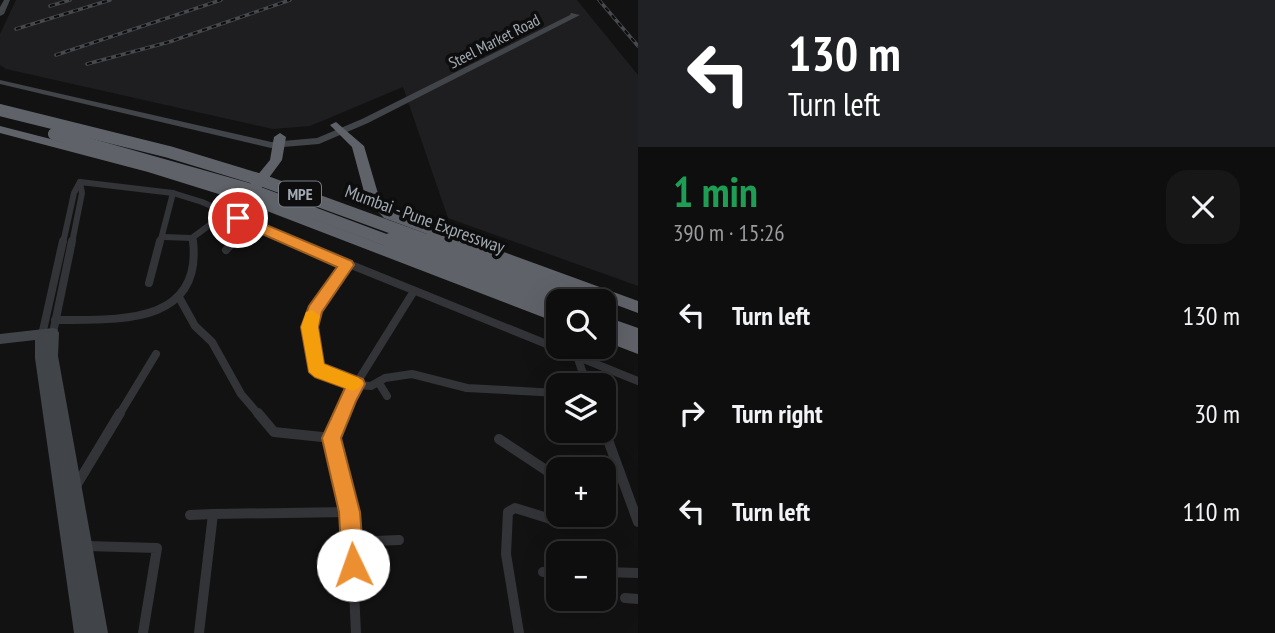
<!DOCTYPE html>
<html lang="en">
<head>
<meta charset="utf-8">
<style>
	:root { --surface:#0e0e0e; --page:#171717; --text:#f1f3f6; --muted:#9b9c9e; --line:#2e2e2e }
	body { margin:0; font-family:"PT Sans Narrow",sans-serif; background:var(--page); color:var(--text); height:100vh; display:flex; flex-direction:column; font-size:26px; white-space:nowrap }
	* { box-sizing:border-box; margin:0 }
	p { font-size:23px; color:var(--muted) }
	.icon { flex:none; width:38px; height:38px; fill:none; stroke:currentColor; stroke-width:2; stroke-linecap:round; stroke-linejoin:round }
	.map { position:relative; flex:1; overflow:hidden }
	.side { display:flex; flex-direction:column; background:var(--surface); width:637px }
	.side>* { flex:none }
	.banner { background:#202124; color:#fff; overflow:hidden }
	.tools { position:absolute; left:546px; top:289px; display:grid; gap:14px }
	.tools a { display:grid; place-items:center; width:70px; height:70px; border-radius:14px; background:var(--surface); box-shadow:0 7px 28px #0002,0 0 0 2px var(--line); font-size:35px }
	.pin { position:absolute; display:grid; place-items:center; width:60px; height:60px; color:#fff; margin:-30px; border:4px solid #fff; border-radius:50%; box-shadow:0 2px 7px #0007 }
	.me { position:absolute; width:77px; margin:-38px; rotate:357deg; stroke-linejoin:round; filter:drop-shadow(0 0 5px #0008) }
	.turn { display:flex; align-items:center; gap:24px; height:147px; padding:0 35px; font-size:32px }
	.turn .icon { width:91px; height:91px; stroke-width:2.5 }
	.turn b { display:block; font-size:49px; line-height:60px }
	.round { display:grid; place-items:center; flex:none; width:74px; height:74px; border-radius:21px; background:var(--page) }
	.headline { display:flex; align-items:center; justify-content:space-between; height:119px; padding:0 35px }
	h1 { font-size:42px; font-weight:700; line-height:52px; color:#1e9e55 }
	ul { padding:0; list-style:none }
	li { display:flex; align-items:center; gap:21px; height:98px; padding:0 35px }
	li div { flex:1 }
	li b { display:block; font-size:26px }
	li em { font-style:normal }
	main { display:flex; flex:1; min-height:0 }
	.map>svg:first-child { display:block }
	.built { fill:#1e1e20 }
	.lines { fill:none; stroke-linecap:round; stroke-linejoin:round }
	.street-far2 { stroke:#333438; stroke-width:6 }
	.street-far1 { stroke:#333438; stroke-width:8 }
	.street { stroke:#333438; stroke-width:10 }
	.secondary { fill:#414448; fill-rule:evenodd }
	.highway { fill:#5f6369; fill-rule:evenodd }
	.rail-casing { stroke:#46494d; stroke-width:3.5 }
	.rail { stroke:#0d0d0e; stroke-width:2; stroke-dasharray:5; stroke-linecap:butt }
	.highway-bridge-far1 { stroke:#5f6369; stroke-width:12 }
	.highway-bridge { stroke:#5f6369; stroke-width:16 }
	.route { fill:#ec8f31; stroke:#995d20; stroke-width:2 }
	.slow { fill:#f59e0b }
	.labels { text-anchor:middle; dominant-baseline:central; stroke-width:7; stroke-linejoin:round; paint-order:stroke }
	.far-street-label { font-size:16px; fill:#a3abb3; stroke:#0d0d0e }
	.shield { fill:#0d0d0e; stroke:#767c82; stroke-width:2 }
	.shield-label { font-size:16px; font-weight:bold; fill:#a3abb3 }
	.street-label { font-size:18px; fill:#a3abb3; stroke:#0d0d0e }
</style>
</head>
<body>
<main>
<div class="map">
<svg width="638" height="633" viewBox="0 0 638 633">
	<rect width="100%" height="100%" fill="#121213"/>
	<polygon class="built" points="16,0 577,0 638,75 638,286 448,218 403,87 310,126 273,129 6,69 0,65 0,34"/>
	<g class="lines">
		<g class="street-far2">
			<polyline points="80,182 173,193 202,202 296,243"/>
			<polyline points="164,237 192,238 246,198"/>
			<polyline points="192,238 193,243"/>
			<polyline points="63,243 74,193 80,182"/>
			<polyline points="72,243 82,193 80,182"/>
			<polyline points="160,243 173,193"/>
			<polyline points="232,243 251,223"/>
		</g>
		<g class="street-far1">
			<polyline points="292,241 638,381"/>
			<polyline points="226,250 234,241"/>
			<polyline points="347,265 322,298 311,318 313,362 321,372 357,385 371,386 385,378 412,374 467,388 558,393"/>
			<polyline points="149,283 160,241"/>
			<polyline points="180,299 195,326 212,342 241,394 259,415"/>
			<path d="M55 320C112 319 203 328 193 241"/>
			<polyline points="53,333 72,241"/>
			<polyline points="42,335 63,241"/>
			<polyline points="577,356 587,385"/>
			<polyline points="379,383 387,396"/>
			<polyline points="119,415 156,354"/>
			<polyline points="341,415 348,397 414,291"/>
		</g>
		<g class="street">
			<polyline points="258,413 274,432 332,438"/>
			<polyline points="342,413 332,438 351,527 356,633"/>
			<polyline points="604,429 638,522"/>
			<polyline points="499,439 558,478"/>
			<polyline points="76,486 120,413"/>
			<polyline points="190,515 213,514"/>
			<polyline points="352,542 399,540"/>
			<polyline points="86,546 157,548 143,633"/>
			<polyline points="543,572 558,572"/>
			<polyline points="604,572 638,573"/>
			<polyline points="625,598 638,599"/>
			<polyline points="199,633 213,514 349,512"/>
			<polyline points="519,633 506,554 508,512 515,508 557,521 563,519 566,514"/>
		</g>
		<g class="secondary">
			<polygon points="4,0 10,0 4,14 0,16 0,7"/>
			<polygon points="571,13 580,15 368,123 319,144 271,148 0,84 0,80 271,142 317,138 362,119 570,15"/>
			<polygon points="53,328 57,329 59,333 58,356 108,633 74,633 35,358 35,340 0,344 0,334"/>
		</g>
		<g class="highway">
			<polygon points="336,122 364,146 379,197 394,212 638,301 638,313 384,218 366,199 352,147 330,125"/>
			<polygon points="0,126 156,166 251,195 558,311 558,323 241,201 148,172 0,133"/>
			<polygon points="280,133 286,137 282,160 257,194 247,194 247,188 270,160 274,137"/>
			<polygon points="604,316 638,328 638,354 604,341"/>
		</g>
		<g class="rail-casing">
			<g id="rail">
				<polyline points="599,0 638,46"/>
				<polyline points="50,6 70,0"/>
				<polyline points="16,29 110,0"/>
				<polyline points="56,55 221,0"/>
				<polyline points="87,64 169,42 290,0"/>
			</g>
		</g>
		<use href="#rail" class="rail"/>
		<g class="highway-bridge-far1">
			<polyline points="0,110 169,152 261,180 434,243"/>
			<polyline points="54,134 252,190 394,243"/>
		</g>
		<g class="highway-bridge">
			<polyline points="390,241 558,304"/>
			<polyline points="429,241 593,301"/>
		</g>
	</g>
	<polygon class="route" points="238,213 352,261 354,265 322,312 318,327 324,364 363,379 365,384 356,401 341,438 360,512 364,565 361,573 353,576 346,573 342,565 339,512 322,438 345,388 315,377 309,372 301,327 309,306 337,267 233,221 231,218"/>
	<polygon class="slow" points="312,310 320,316 318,327 324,364 359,378 362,383 359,388 353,391 315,377 309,372 301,327 306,312"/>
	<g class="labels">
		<g class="far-street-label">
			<text transform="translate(494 41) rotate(-27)">Steel Market Road</text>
		</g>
		<rect class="shield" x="279" y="181.5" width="42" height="25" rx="5"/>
		<g class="shield-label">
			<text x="300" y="194">MPE</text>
		</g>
		<g class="street-label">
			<text transform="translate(425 219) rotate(20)">Mumbai - Pune Expressway</text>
		</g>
	</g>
</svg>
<div class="tools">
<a><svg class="icon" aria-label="search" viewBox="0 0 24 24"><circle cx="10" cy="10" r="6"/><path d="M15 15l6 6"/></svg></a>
<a><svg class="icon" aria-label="layers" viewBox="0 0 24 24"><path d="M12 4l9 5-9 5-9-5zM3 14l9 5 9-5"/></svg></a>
<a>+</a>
<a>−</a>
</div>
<div class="pin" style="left:238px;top:218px;background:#d93025"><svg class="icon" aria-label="arrive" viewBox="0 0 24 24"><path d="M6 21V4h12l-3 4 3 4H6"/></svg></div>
<svg class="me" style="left:353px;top:565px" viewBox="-20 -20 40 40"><circle r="19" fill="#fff"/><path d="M0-13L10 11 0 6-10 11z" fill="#ec8f31"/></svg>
</div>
<section class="side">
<div class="banner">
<div class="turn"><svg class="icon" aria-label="left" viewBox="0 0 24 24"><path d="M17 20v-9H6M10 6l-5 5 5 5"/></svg><div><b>130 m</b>Turn left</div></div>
</div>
<div class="headline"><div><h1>1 min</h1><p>390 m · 15:26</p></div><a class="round"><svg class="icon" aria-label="close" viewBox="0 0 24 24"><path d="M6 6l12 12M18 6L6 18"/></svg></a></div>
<ul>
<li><svg class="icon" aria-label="left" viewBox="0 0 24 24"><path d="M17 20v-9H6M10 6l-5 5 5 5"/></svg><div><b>Turn left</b></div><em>130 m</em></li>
<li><svg class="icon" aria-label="right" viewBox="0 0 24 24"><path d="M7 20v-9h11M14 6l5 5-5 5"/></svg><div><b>Turn right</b></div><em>30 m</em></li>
<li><svg class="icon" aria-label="left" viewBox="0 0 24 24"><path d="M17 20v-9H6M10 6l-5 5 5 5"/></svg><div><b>Turn left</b></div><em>110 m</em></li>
</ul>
</section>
</main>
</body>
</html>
